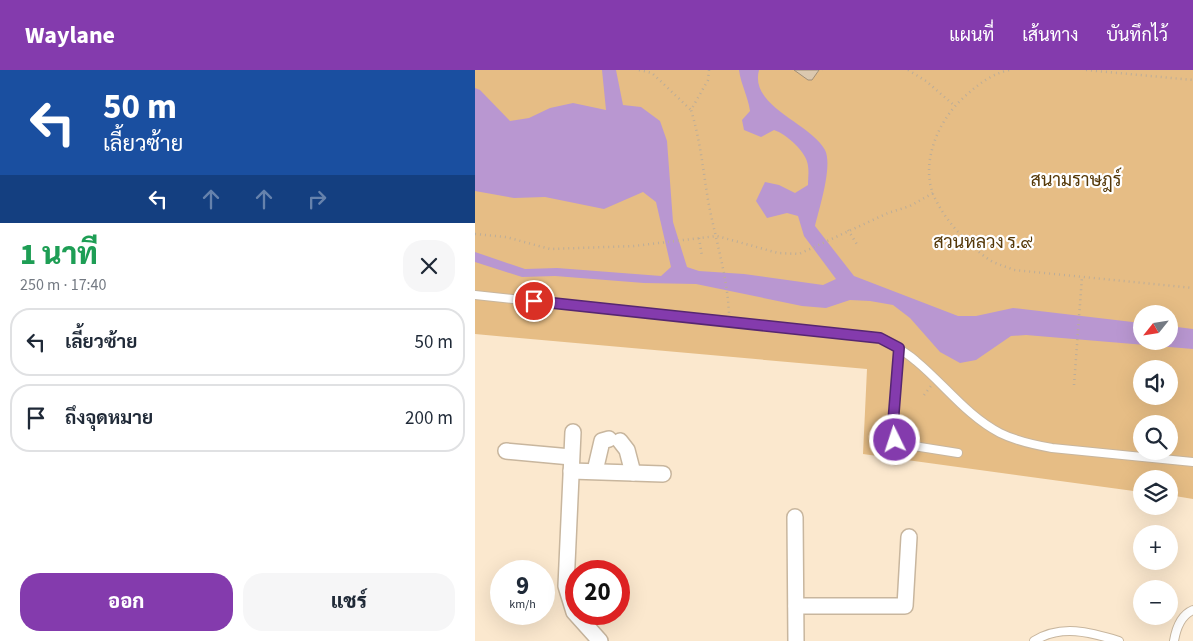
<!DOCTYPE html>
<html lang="th">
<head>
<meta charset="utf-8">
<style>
	:root { --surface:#fff; --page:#f6f6f7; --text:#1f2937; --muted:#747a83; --line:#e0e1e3; --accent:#843bad }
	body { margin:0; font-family:"Source Sans 3",Sarabun,sans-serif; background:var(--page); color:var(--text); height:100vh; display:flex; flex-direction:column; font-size:19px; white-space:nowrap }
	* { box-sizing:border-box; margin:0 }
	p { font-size:16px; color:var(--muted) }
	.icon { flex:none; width:28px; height:28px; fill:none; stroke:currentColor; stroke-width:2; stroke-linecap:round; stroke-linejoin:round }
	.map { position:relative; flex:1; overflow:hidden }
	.side { display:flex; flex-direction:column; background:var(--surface); width:475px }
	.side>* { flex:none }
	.hud { background:#1a4fa0; color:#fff; overflow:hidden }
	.needle { width:32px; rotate:240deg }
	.tools { position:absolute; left:658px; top:235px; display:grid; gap:10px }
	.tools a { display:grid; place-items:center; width:45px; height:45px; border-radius:50%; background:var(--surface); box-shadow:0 5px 20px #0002; font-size:25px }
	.speed { position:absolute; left:15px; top:490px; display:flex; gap:10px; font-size:25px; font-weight:700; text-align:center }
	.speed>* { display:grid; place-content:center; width:65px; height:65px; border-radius:50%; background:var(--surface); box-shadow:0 5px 20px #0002; line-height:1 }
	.speed small { font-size:12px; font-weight:400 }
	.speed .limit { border:8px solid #d22; background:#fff; color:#111 }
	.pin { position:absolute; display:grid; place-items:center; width:42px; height:42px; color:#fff; margin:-21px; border:2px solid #fff; border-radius:50%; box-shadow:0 1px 5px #0007 }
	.me { position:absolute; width:55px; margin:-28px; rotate:356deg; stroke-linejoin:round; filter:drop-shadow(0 0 4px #0008) }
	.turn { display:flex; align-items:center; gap:18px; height:105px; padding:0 20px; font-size:22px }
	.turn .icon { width:65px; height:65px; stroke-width:2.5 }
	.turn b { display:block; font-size:35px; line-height:42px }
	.lanes { display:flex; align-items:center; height:48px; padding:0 20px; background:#0003; justify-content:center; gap:25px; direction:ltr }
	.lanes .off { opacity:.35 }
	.round { display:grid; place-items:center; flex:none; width:52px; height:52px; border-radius:20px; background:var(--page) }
	.headline { display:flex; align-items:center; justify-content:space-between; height:85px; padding:0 20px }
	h1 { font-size:30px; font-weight:800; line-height:38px; color:#1e9e55 }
	.primary-button { display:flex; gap:10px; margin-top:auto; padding:10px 20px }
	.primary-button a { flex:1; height:58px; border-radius:20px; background:var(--accent); color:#fff; font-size:20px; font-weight:800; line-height:58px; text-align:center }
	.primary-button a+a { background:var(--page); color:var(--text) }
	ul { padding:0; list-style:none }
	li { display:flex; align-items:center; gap:15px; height:68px; margin:0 10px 8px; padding:0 10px; border:2px solid var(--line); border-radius:20px }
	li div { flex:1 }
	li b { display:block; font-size:19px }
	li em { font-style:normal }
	header { display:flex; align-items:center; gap:30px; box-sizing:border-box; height:70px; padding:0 25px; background:var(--accent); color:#fff }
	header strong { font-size:24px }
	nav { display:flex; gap:28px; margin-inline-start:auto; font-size:18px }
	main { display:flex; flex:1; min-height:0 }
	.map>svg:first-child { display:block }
	.green { fill:#e6bd85; fill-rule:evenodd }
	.water { fill:#b997d1 }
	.building { fill:#dbc8af; stroke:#a08e77 }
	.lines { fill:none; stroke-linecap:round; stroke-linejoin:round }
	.lane-casing { stroke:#c8b69e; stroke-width:10 }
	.street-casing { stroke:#c8b69e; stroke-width:18 }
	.path { stroke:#bcad98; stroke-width:2.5; stroke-dasharray:1 4; stroke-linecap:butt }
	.lane { stroke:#fff; stroke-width:8 }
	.street { stroke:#fff; stroke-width:15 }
	.route-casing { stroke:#562670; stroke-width:12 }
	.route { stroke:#843bad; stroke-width:9 }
	.labels { text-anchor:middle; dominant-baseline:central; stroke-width:4.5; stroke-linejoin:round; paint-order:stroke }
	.park-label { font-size:18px; fill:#553808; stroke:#fff }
</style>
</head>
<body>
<header>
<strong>Waylane</strong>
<nav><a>แผนที่</a><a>เส้นทาง</a><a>บันทึกไว้</a></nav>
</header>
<main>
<section class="side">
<div class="hud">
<div class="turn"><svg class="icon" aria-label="left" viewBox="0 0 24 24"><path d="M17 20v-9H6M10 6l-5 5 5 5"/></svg><div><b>50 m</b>เลี้ยวซ้าย</div></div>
<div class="lanes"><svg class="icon" aria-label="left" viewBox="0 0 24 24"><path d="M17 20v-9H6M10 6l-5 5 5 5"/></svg><svg class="icon off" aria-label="ahead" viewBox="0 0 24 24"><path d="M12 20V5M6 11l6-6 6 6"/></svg><svg class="icon off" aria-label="ahead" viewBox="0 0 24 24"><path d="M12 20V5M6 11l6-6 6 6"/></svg><svg class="icon off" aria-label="right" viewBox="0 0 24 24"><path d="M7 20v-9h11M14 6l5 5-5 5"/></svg></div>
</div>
<div class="headline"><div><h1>1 นาที</h1><p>250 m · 17:40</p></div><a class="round"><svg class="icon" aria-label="close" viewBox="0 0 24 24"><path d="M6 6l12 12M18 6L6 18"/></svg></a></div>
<ul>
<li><svg class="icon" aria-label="left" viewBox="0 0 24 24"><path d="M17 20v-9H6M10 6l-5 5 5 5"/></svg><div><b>เลี้ยวซ้าย</b></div><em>50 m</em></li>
<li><svg class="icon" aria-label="arrive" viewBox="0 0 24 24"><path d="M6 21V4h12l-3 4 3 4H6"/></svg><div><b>ถึงจุดหมาย</b></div><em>200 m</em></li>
</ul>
<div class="primary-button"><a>ออก</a><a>แชร์</a></div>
</section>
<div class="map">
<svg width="718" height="571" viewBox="0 0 718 571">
	<rect width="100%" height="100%" fill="#fbe8ce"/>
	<path class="green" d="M0 0H718V429L694 425V409H666V422L388 384 392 299 0 264ZM666 244H694V271H666ZM666 299H694V326H666ZM666 354H694V381H666Z"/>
	<path class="water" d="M127 0H141L148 35 166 37 185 51 192 71 198 152 212 197 224 201 269 204 348 215 361 209 329 166 323 146 312 143 292 148 281 131 290 112 304 115 320 123 333 115C333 109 334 102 333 96 332 82 311 64 299 60L286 67 269 60 267 50 275 41C273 26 266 15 264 0H284C274 37 336 53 350 80 358 96 344 139 340 156L379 206 483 246H501L538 238 666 253V271H694V256L718 259V279L551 265 536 266 501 290 485 293 465 282 435 248 418 235 395 231 375 230 351 238 327 236 221 214 169 213 80 206 47 207 0 192V182L50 199 82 198 186 206 196 197 181 132 168 122 129 139 70 127 39 128 0 121V18L5 20 35 51 54 48 75 38 98 33 131 40Z"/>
	<polygon class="building" points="319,0 344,0 337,10 333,10"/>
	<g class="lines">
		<g class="lane-casing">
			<g id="lane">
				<path d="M0 225 405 268C417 275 430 281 441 291 469 314 492 346 525 363 541 371 560 375 577 378L718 392"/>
				<polyline points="424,278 417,366 426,374 483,383"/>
				<path d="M559 571C586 554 615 562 644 571"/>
				<path d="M699 571C701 559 706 545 718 540"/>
			</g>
		</g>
		<g class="street-casing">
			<g id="street">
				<polyline points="98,362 91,516 99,542 125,571"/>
				<polyline points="145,371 152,380 158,403"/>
				<polyline points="31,381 96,387"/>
				<polyline points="96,401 188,404"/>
				<polyline points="120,401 127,371 134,369"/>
				<polyline points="320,447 321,571"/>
				<polyline points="321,536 430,536 434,467"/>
			</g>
		</g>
		<g class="path">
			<polyline points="164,0 177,3 216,40"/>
			<path d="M234 0 233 10 216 40C225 69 228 99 233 130 240 168 252 204 254 243"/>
			<polyline points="433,0 451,11 480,36"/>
			<path d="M534 0C514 5 501 16 486 30 463 52 446 92 458 124 464 138 475 154 486 165 495 174 506 185 518 192 525 195 532 197 539 200L718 218"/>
			<polyline points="611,0 718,10"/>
			<polyline points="342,1 347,0"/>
			<polyline points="373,160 383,176"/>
			<polyline points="0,164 31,167 75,179 159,176 242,166 303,183 324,184 413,143 435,136 458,123"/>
			<polyline points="224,168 227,186"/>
			<polyline points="599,315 607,207"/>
			<polyline points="449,325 456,316"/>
		</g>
		<use href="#lane" class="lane"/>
		<use href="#street" class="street"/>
	</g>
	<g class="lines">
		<g class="route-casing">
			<polyline id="route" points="59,231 405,268 424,278 417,366 420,370"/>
		</g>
		<use href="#route" class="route"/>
	</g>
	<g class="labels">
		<g class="park-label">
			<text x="601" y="110">สนามราษฎร์</text>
			<text x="508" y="172">สวนหลวง ร.๙</text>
		</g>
	</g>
</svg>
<div class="tools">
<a><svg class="needle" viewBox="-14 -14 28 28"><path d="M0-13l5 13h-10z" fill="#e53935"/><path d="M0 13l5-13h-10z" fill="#747a83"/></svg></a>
<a><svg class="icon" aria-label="sound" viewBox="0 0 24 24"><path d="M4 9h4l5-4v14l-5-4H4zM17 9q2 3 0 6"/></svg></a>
<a><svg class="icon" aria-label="search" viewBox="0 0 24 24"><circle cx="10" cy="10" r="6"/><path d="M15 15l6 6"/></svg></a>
<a><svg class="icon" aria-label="layers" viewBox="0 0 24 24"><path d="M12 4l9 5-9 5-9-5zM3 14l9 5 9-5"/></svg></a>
<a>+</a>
<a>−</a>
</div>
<div class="speed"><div>9<small>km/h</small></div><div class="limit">20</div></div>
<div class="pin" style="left:59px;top:231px;background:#d93025"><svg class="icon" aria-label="arrive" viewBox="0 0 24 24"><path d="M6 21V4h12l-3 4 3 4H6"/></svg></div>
<svg class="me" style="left:420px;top:370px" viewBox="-20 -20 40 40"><circle r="17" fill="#843bad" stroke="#fff" stroke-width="3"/><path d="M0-11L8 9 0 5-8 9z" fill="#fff"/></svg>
</div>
</main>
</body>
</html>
